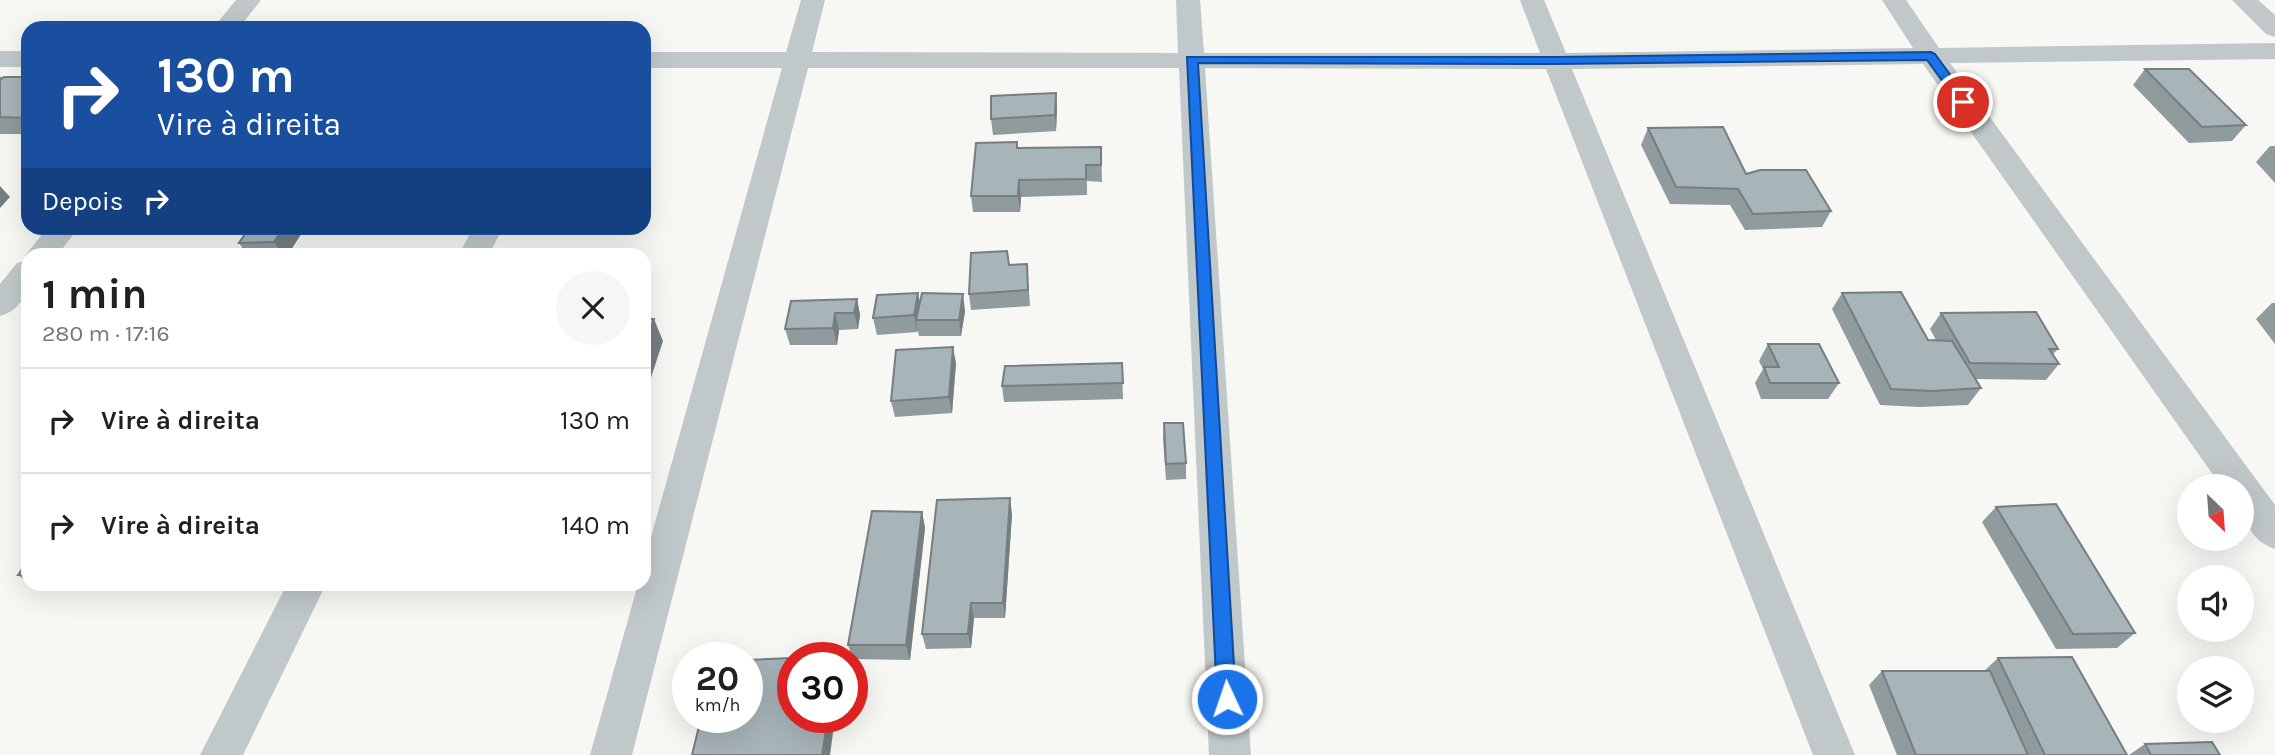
<!DOCTYPE html>
<html lang="pt">
<head>
<meta charset="utf-8">
<style>
	:root { --surface:#fff; --page:#f6f6f6; --text:#202124; --muted:#757577; --line:#e0e0e0 }
	body { margin:0; font-family:Karla,sans-serif; background:var(--page); color:var(--text); height:100vh; display:flex; flex-direction:column; font-size:26px; white-space:nowrap }
	* { box-sizing:border-box; margin:0 }
	p { font-size:23px; color:var(--muted) }
	.icon { flex:none; width:38px; height:38px; fill:none; stroke:currentColor; stroke-width:2; stroke-linecap:round; stroke-linejoin:round }
	.map { position:relative; flex:1; overflow:hidden }
	.panel { position:absolute; left:21px; top:248px; width:630px; height:343px; display:flex; flex-direction:column; background:var(--surface); border-radius:21px; box-shadow:0 7px 28px #0002 }
	.panel>* { flex:none }
	.top-card { position:absolute; left:21px; top:21px; width:630px; height:214px; border-radius:21px; box-shadow:0 7px 28px #0002; background:#1a4fa0; color:#fff; overflow:hidden }
	.needle { width:46px; rotate:155deg }
	.tools { position:absolute; left:2177px; top:474px; display:grid; gap:14px }
	.tools a { display:grid; place-items:center; width:77px; height:77px; border-radius:50%; background:var(--surface); box-shadow:0 7px 28px #0002; font-size:35px }
	.speed { position:absolute; left:672px; top:642px; display:flex; gap:14px; font-size:35px; font-weight:700; text-align:center }
	.speed>* { display:grid; place-content:center; width:91px; height:91px; border-radius:50%; background:var(--surface); box-shadow:0 7px 28px #0002; line-height:1 }
	.speed small { font-size:18px; font-weight:400 }
	.speed .limit { border:10px solid #d22; background:#fff; color:#111 }
	.pin { position:absolute; display:grid; place-items:center; width:60px; height:60px; color:#fff; margin:-30px; border:4px solid #fff; border-radius:50%; box-shadow:0 2px 7px #0007 }
	.me { position:absolute; width:77px; margin:-38px; rotate:357deg; stroke-linejoin:round; filter:drop-shadow(0 0 5px #0008) }
	.turn { display:flex; align-items:center; gap:24px; height:147px; padding:0 21px; font-size:32px }
	.turn .icon { width:91px; height:91px; stroke-width:2.5 }
	.turn b { display:block; font-size:49px; line-height:60px }
	.then { display:flex; align-items:center; height:66px; padding:0 21px; background:#0003; gap:14px; font-size:26px }
	.round { display:grid; place-items:center; flex:none; width:74px; height:74px; border-radius:37px; background:var(--page) }
	.head { display:flex; align-items:center; justify-content:space-between; height:119px; padding:0 21px }
	h1 { font-size:42px; font-weight:700; line-height:52px }
	ul { padding:0; list-style:none }
	li { display:flex; align-items:center; gap:21px; height:105px; padding:0 21px; border-top:2px solid var(--line) }
	li div { flex:1 }
	li b { display:block; font-size:26px }
	li em { font-style:normal }
	.map>svg:first-child { display:block }
	.lines { fill:none; stroke-linecap:round; stroke-linejoin:round }
	.street { fill:#c1c8ca; fill-rule:evenodd }
	.wall { fill:#909b9e }
	.shaded-wall { fill:#757e81 }
	.building { fill:#a7b4b8; stroke:#757e81; stroke-width:2 }
	.route { fill:#1a73e8; stroke:#114b97; stroke-width:2 }
</style>
</head>
<body>
<div class="map">
<svg width="2275" height="755" viewBox="0 0 2275 755">
	<rect width="100%" height="100%" fill="#f7f7f3"/>
	<g class="lines">
		<g class="street">
			<polygon points="236,0 261,0 239,28 213,28"/>
			<path d="M801 0H825L812 52 1178 53 1176 0H1200L1204 53H1540L1520 0H1544L1566 53 1913 48 1882 0H1906L1939 48 2275 43V59L1950 63 2275 505V549C2246 539 2242 514 2242 486H2221L1923 64 1572 69 1855 755H1813L1546 69 1205 68 1251 755H1209L1179 68H808L632 755H590L638 584H644V562L782 68H644V52H786Z"/>
			<polygon points="2232,0 2258,0 2275,15 2275,37 2266,34"/>
			<rect x="0" y="51" width="28" height="16"/>
			<path d="M47 228H78L57 256H28C28 281 30 308 0 316V284L17 263 27 260 25 256Z"/>
			<polygon points="473,228 503,228 488,256 458,256"/>
			<polygon points="287,584 326,584 243,755 200,755"/>
		</g>
	</g>
	<g class="wall">
		<polygon points="2145,69 2246,125 2232,141 2189,143 2133,85"/>
		<polygon points="0,76 2,78 28,77 28,134 0,134"/>
		<polygon points="1056,93 1057,109 1056,131 993,135 991,119"/>
		<polygon points="1648,128 1746,174 1831,211 1822,227 1745,230 1730,205 1670,204 1641,145"/>
		<polygon points="2270,146 2275,146 2275,183 2256,162"/>
		<polygon points="1101,147 1102,182 1087,181 1087,195 1021,197 1020,212 973,212 971,196 1018,148"/>
		<polygon points="303,231 287,256 248,256 239,243"/>
		<polygon points="1027,264 1030,306 971,310 969,294"/>
		<polygon points="918,293 920,302 965,311 961,336 919,336 918,331 917,332 877,335 873,318"/>
		<polygon points="1842,293 1928,340 1936,340 1930,329 1941,313 2058,349 2053,354 2059,364 2046,380 1975,379 1981,388 1968,405 1920,407 1880,405 1832,309"/>
		<polygon points="857,299 860,315 858,329 839,330 837,345 790,345 785,329"/>
		<polygon points="2272,303 2275,303 2275,344 2256,319"/>
		<polygon points="1768,344 1839,383 1828,399 1761,399 1755,383 1763,369 1759,361"/>
		<polygon points="956,363 952,413 895,417 891,401"/>
		<polygon points="1122,363 1123,399 1004,402 1002,386"/>
		<polygon points="1164,423 1186,463 1186,479 1166,480 1163,439"/>
		<polygon points="1996,507 2135,633 2117,648 2056,649 1982,522"/>
		<polygon points="922,512 925,528 910,660 853,659 848,645"/>
		<polygon points="1012,514 1005,618 974,618 971,648 926,649 922,634"/>
		<polygon points="28,560 28,583 18,575"/>
		<polygon points="30,584 87,584 86,587 37,590"/>
		<polygon points="1998,658 2127,755 1897,755 1869,685 1882,671 1984,671"/>
		<polygon points="2145,744 2220,755 2129,755"/>
	</g>
	<g class="shaded-wall">
		<polygon points="1056,93 1057,109 1056,131 1055,115"/>
		<polygon points="1019,180 1021,197 1020,212 1018,196"/>
		<polygon points="0,186 10,197 0,208"/>
		<polygon points="283,228 300,228 303,231 287,256 284,256 274,242"/>
		<polygon points="918,293 921,310 916,320 917,332 914,315"/>
		<polygon points="963,294 965,311 961,336 959,320"/>
		<polygon points="857,299 860,315 858,329 854,313"/>
		<polygon points="835,313 839,330 837,345 833,328"/>
		<polygon points="654,319 663,341 645,396 644,393 644,347"/>
		<polygon points="953,347 956,363 952,413 949,397"/>
		<polygon points="1010,498 1012,514 1005,618 1003,603"/>
		<polygon points="922,512 925,528 910,660 906,645"/>
		<polygon points="971,603 974,618 971,648 968,634"/>
		<polygon points="828,718 835,718 830,755 822,755"/>
	</g>
	<g class="building">
		<polygon points="2145,69 2189,69 2246,125 2202,127"/>
		<polygon points="4,77 28,77 28,118 0,117 0,80"/>
		<polygon points="1056,93 1055,115 991,119 991,96"/>
		<polygon points="1723,127 1746,174 1760,170 1806,170 1831,211 1753,214 1738,189 1676,187 1648,128"/>
		<polygon points="1017,142 1017,148 1101,147 1101,165 1086,165 1086,179 1019,180 1018,196 971,196 976,143"/>
		<polygon points="249,228 283,228 274,242 239,243"/>
		<polygon points="1007,251 1009,265 1027,264 1028,290 969,294 971,253"/>
		<polygon points="1901,292 1928,340 1952,341 1981,388 1932,391 1891,389 1842,293"/>
		<polygon points="918,293 914,315 873,318 877,295"/>
		<polygon points="922,293 963,294 959,320 916,320"/>
		<polygon points="857,299 854,313 835,313 833,328 785,329 791,301"/>
		<polygon points="2036,312 2058,349 2049,349 2059,364 1970,363 1941,313"/>
		<polygon points="644,319 654,319 644,347"/>
		<polygon points="1768,344 1819,344 1839,383 1770,383 1764,367 1779,367"/>
		<polygon points="953,347 949,397 891,401 896,350"/>
		<polygon points="1122,363 1123,383 1002,386 1005,366"/>
		<polygon points="1164,423 1183,423 1186,463 1166,464"/>
		<polygon points="1010,498 1003,603 971,603 968,634 922,634 937,500"/>
		<polygon points="2056,504 2135,633 2073,634 1996,507"/>
		<polygon points="872,511 922,512 906,645 848,645"/>
		<polygon points="28,560 28,575 18,575"/>
		<polygon points="837,656 837,658 793,658 793,718 828,718 822,755 692,755 701,718 747,718 747,660"/>
		<polygon points="2072,657 2127,755 2045,755 1998,658"/>
		<polygon points="1882,671 1990,671 2028,755 1916,755"/>
		<polygon points="2212,742 2220,755 2151,755 2145,744"/>
	</g>
	<polygon class="route" points="1931,52 1935,54 1968,99 1968,104 1959,104 1927,60 1556,64 1198,63 1236,699 1234,706 1227,708 1220,706 1217,699 1187,57 1556,57"/>
</svg>
<div class="tools">
<a><svg class="needle" viewBox="-14 -14 28 28"><path d="M0-13l5 13h-10z" fill="#e53935"/><path d="M0 13l5-13h-10z" fill="#757577"/></svg></a>
<a><svg class="icon" aria-label="sound" viewBox="0 0 24 24"><path d="M4 9h4l5-4v14l-5-4H4zM17 9q2 3 0 6"/></svg></a>
<a><svg class="icon" aria-label="layers" viewBox="0 0 24 24"><path d="M12 4l9 5-9 5-9-5zM3 14l9 5 9-5"/></svg></a>
</div>
<div class="speed"><div>20<small>km/h</small></div><div class="limit">30</div></div>
<div class="pin" style="left:1963px;top:102px;background:#d93025"><svg class="icon" aria-label="arrive" viewBox="0 0 24 24"><path d="M6 21V4h12l-3 4 3 4H6"/></svg></div>
<svg class="me" style="left:1227px;top:699px" viewBox="-20 -20 40 40"><circle r="17" fill="#1a73e8" stroke="#fff" stroke-width="3"/><path d="M0-11L8 9 0 5-8 9z" fill="#fff"/></svg>
<div class="top-card">
<div class="turn"><svg class="icon" aria-label="right" viewBox="0 0 24 24"><path d="M7 20v-9h11M14 6l5 5-5 5"/></svg><div><b>130 m</b>Vire à direita</div></div>
<div class="then">Depois<svg class="icon" aria-label="right" viewBox="0 0 24 24"><path d="M7 20v-9h11M14 6l5 5-5 5"/></svg></div>
</div>
<section class="panel">
<div class="head"><div><h1>1 min</h1><p>280 m · 17:16</p></div><a class="round"><svg class="icon" aria-label="close" viewBox="0 0 24 24"><path d="M6 6l12 12M18 6L6 18"/></svg></a></div>
<ul>
<li><svg class="icon" aria-label="right" viewBox="0 0 24 24"><path d="M7 20v-9h11M14 6l5 5-5 5"/></svg><div><b>Vire à direita</b></div><em>130 m</em></li>
<li><svg class="icon" aria-label="right" viewBox="0 0 24 24"><path d="M7 20v-9h11M14 6l5 5-5 5"/></svg><div><b>Vire à direita</b></div><em>140 m</em></li>
</ul>
</section>
</div>
</body>
</html>
